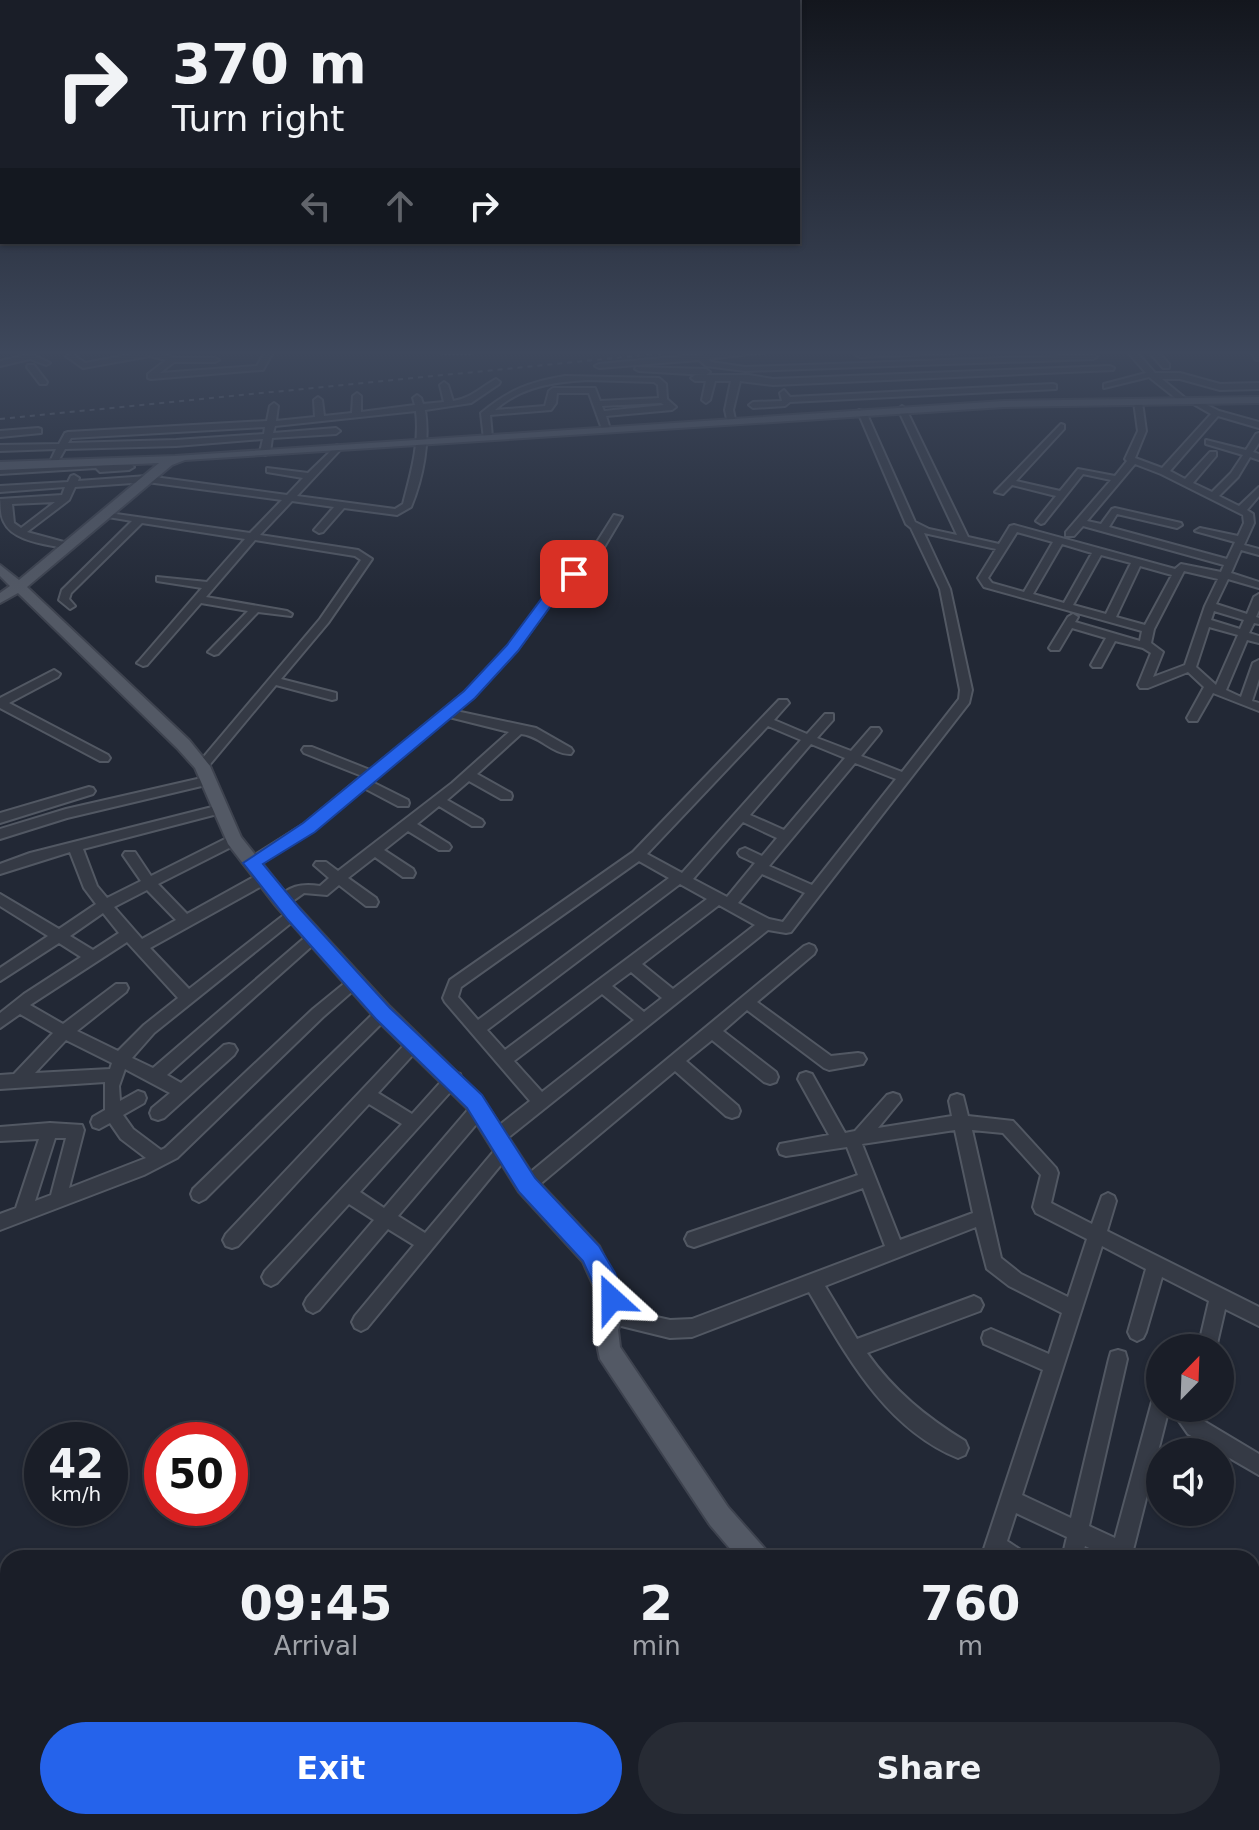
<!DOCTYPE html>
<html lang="en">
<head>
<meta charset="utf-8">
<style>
	:root { --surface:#1a1e28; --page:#272b34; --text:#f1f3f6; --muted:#9fa2a8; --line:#383c45; --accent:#2563eb }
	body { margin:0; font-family:"DejaVu Sans",sans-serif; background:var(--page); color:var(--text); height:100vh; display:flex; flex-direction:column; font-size:30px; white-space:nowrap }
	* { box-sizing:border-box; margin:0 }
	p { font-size:26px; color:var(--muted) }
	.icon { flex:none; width:44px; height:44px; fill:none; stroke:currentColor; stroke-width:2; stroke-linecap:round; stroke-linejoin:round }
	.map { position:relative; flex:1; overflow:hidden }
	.sheet { position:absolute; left:0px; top:1550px; width:1260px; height:280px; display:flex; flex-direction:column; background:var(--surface); border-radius:24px 24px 0 0; box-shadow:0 2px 6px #0004,0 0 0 2px var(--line) }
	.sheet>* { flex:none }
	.top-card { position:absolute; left:0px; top:0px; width:800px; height:244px; box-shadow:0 2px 6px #0004,0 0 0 2px var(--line); background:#1a1e28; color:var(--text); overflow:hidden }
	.needle { width:52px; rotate:23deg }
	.fabs { position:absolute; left:1146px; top:1334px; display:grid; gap:16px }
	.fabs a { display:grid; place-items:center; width:88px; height:88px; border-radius:50%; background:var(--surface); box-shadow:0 2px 6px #0004,0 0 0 2px var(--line); font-size:40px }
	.speed { position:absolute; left:24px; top:1422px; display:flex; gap:16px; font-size:40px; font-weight:700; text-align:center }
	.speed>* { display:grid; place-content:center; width:104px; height:104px; border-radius:50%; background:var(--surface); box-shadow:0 2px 6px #0004,0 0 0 2px var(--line); line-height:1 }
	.speed small { font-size:20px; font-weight:400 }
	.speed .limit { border:12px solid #d22; background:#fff; color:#111 }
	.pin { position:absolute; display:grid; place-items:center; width:68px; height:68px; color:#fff; margin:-34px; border-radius:16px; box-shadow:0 4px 12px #0006 }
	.me { position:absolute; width:88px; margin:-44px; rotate:336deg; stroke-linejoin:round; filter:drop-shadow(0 0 6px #0008) }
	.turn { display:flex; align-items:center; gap:28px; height:168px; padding:0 40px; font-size:36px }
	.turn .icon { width:104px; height:104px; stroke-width:2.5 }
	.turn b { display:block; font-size:56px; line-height:68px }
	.lanes { display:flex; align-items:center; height:76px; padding:0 40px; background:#0003; justify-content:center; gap:40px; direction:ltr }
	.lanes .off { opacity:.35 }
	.eta { display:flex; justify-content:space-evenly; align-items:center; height:136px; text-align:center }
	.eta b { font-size:48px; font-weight:700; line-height:56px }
	.action { display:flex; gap:16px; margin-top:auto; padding:16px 40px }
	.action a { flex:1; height:92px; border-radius:48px; background:var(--accent); color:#fff; font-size:32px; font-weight:700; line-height:92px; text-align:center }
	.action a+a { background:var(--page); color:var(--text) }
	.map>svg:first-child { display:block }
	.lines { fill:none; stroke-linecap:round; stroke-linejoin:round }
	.minor-casing { stroke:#525863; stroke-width:4 }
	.major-casing { stroke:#3e434f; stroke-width:4 }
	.minor { fill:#353a45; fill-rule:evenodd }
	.major { fill:#535965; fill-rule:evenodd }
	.rail { stroke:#59606e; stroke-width:2; stroke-dasharray:5 5; stroke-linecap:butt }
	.route { fill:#2563eb; stroke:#184099; stroke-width:2 }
</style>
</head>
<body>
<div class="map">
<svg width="1259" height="1830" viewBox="0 0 1259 1830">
	<rect width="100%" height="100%" fill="#222835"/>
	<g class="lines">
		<g class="minor-casing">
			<g id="minor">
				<polygon points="137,351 152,351 176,358 215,358 219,360 215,362 174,362 160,373 257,366 265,352 272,354 263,370 260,370 151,379 148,378 148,374 166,360 150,356 83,368 66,356 73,354 85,363 139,353"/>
				<polygon points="439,351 474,351 470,353 443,353"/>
				<polygon points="738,351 774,351 708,359 711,362 745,367 1093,355 1097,357 1093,359 745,371 706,366 699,360 599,368 595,366 599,364"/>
				<polygon points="888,351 958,351 954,353 860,357 856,355 860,353"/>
				<path d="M1127 351H1136L1155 373H1180L1220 384 1259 383V389L1220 390 1180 379H1162L1190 402 1197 400 1219 411 1259 422V428L1218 416 1170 471 1185 479 1210 452H1216V456L1193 483 1212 492 1231 473 1243 455 1206 444V440L1246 450 1256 434 1259 433V443L1253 452 1259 454V460L1250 457 1238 477 1219 496 1239 506 1259 487V496L1247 510 1253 514 1254 523 1244 545 1259 549V555L1241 550 1231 573 1259 582V588L1228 579 1216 604 1247 614 1254 597 1259 594V610L1256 617 1259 618V624L1254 623 1249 633 1259 636V643L1247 640 1226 690 1241 697 1253 663 1259 660V679L1252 701 1259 703V711L1213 693 1197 721H1189L1187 718 1204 687 1188 672 1148 688H1140L1138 685 1151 653 1143 648 1115 641 1101 667H1093L1091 665 1106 638 1072 628 1059 650H1051L1049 648 1068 617 1073 614 1078 617 1075 622 1140 641 1142 631 984 587 978 578 996 549 924 533 950 589 972 690 969 703 791 932 786 933 768 930 504 1141 498 1143 492 1141 490 1136 492 1131 530 1101 445 1002 443 998 450 980 633 852 779 700H787L789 703 774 720 807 734 825 714H833V720L817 738 851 751 871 728H879L881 731 879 734 861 756 902 772 959 699 960 690 940 589 911 528 906 524 858 412 859 410 866 412 915 522 929 529 957 535 898 409 902 406 906 409 968 537 999 544 1010 526 1014 525 1175 569 1181 564 1221 572 1224 565 1083 526 1074 536H1066V532L1111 480 1083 474 1044 523 1041 524 1036 521 1056 496 1012 485 1003 494 995 492 1061 424 1064 425V429L1016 481 1060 491 1078 469 1115 476 1127 461 1125 459 1138 431 1134 402 1138 399 1142 402 1146 431 1135 458 1162 468 1211 414 1190 402 1183 404 1149 377 1104 388V384L1146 373ZM1135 464 1161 474 1243 515 1244 523 1238 536 1200 528 1195 531 1235 542 1227 559 1109 527 1117 514 1177 528 1182 525 1181 523 1115 508 1112 509 1101 524 1087 521ZM1017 532 1053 542 1024 592 992 583 988 578ZM1062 544 1092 553 1064 603 1033 594ZM1101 555 1131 563 1106 614 1073 605ZM1140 566 1172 575 1145 625 1116 617ZM1184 571 1218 579 1205 606 1185 665 1153 677 1163 652 1151 643 1154 629ZM1214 611 1244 620 1240 629 1211 620ZM1209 627 1238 635 1216 685 1196 667ZM768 726 801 740 682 873 647 854ZM811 744 845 758 784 830 750 815ZM855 763 896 779 812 885 769 866ZM743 822 777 838 762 856 745 848 740 850 738 853 740 856 755 863 727 897 693 879ZM639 861 669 878 478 1020 458 997 461 987ZM762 874 805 893 783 922 769 919 738 903ZM680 884 707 899 505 1050 487 1030ZM719 905 755 925 673 989 642 964ZM631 972 662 998 644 1012 612 986ZM602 994 634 1020 542 1092 514 1061Z"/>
				<polygon points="1148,351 1157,351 1169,364 1169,368 1163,368"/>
				<polygon points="1251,351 1259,351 1259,360 1256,360"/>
				<polygon points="31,354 50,363 46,365 30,359 0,366 0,361"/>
				<polygon points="28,365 34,365 47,382 46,384 40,384 27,367"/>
				<polygon points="1110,366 1114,368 1113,370 773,385 740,381 733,410 735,419 731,422 727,419 725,410 731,381 715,381 710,400 706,403 702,400 706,381 695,381 691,378 695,375 749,375 773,379"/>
				<polygon points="636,367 706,369 710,372 706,375 639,371 635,369"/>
				<path d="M565 376 659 378 666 384 667 399 676 407 672 410 606 416 610 429 606 432 602 429 589 393H557L556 403 551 410 490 415 492 437 484 439 481 413C509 390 529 382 565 376ZM588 380 654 382 658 385 659 398 600 401 595 388H553L549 391 545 406 495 410C522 386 554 382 588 380ZM661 403 664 405 604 411 602 406Z"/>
				<path d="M496 379 500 382 499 384 471 403 425 410C430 441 423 478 411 507L397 515 344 508 323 532 319 533 314 530 334 507 292 501 260 535 358 550 372 559 328 623 281 679 336 693V699L332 700 276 685 206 769H198L196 766 320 619 361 560 355 556 255 540 206 597 287 611 292 614 291 616 258 612 218 654 214 655 208 652 210 650 248 611 201 603 147 665 143 666 137 663 139 661 202 588 157 581V577L207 582 245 539 142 523 71 593 69 599 75 606 70 609 59 600 62 590 132 521 102 516V512L250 533 282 500 147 482 75 487 69 500 27 532 71 544 72 546 67 549C48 544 13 542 4 522 0 515 1 506 0 499L62 495 65 487 0 492V486L68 482 71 476 74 475 79 478 78 481 147 476 287 495 303 478 267 472V468L308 473 337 445 342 448 340 450 297 496 395 509 403 504C411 473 420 443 416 411L275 426 273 433 336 428 340 431 336 434 272 438 270 452 265 455 260 452 263 439 176 446 65 449 56 465 108 462 112 465H132L134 467 129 470 100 472 96 468 0 474V468L48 466 56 449 0 451V445L59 444 65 433 68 432 267 421 270 406 274 403 278 406 276 421 315 417 314 400 318 397 322 400 324 416 352 413 353 396 357 393 361 396V412L415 405 413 398 417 395 421 398 423 404 444 402 440 385 444 382 448 385 453 401C470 399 481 387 496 379ZM265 427 264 434 176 440 68 443 71 438ZM55 502 21 528 14 523 12 504Z"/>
				<polygon points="1053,384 1056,385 1056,389 790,402 785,406 753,408 749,405 753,402 782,401 780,393 784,390 790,397"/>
				<polygon points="38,428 41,429 41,433 0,437 0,431"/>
				<path d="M614 515 622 517 600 554 557 595 517 650 474 697 456 711 536 728 571 748 573 751 571 754C553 755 539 735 521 734L477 774 511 793 512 796 511 799H501L469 781 447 800 482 820 484 823 482 826H472L439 806 417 824 449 844 451 847 449 850H439L408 831 384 850 413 869 415 873 413 877H403L375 857 348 878 376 898 378 902 376 906H366L339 885 327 895 304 893 287 905H277L275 901C288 886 301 883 320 886L329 878 314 865 316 862H326L338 871 452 783 509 732 449 717 372 782 408 800 409 803 408 806H398L364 788 314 830 257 866H247L245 863 247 860 304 824 362 776 304 753 302 750 304 747H312L370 770 466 691 509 646 549 591 592 550Z"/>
				<polygon points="54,670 60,674 58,677 9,703 108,755 110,758 108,761 100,761 0,708 0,698"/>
				<polygon points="206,777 212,781 210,784 67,818 0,839 0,829 66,809"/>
				<polygon points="89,787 93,788 95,791 93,794 0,823 0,813"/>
				<path d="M220 805 226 809 225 812 83 849 97 886 107 898 141 881 123 855 125 852H135L151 876 229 837H239L241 840 239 843 158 884 187 914 259 874H269L271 878 269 882 150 948 189 989 289 911H299L301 915 154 1033 132 1058 153 1068 309 934H319L321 938 167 1075 181 1083 224 1045 229 1044 234 1045 237 1050 234 1055 164 1118 158 1120 152 1118 150 1113 152 1108 170 1093 125 1069 119 1086 120 1101 138 1091 144 1093 146 1098 144 1103 123 1115 133 1129 161 1150 165 1148 313 1009 351 978H361L363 982 323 1017 177 1158 144 1175 0 1230V1214L16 1208 39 1139 0 1141V1127L50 1123 82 1125 84 1130 69 1188 146 1158 121 1139 110 1123 99 1129 93 1127 91 1122 93 1117 105 1110V1082L0 1089V1075L14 1074 53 1033 20 1014 0 1028V1013L24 994 81 957 59 943 0 981V968L48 936 0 906V894L59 929 96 904 84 888 70 852 0 874V864L30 853ZM147 890 176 920 142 939 114 907ZM103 913 119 933 93 950 70 936ZM127 942 178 998 144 1025 118 1051 77 1031 126 992 128 988 126 984H116L63 1024 30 1005ZM66 1040 112 1063 110 1069 35 1073ZM55 1138H66L51 1195 35 1201Z"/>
				<polygon points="809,944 814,946 816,950 814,954 757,1002 831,1056 858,1053 863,1054 866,1059 863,1064 829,1070 824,1068 747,1010 723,1031 776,1072 778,1077 776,1082 770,1084 764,1082 712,1040 686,1061 738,1106 740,1111 738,1116 732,1118 726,1116 675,1071 533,1190 527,1193 521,1190 519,1185 521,1180 804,946"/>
				<polygon points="383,1007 388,1009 391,1013 388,1017 205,1199 199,1202 193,1199 191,1194 193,1189 378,1009"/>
				<polygon points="415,1037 420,1039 423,1043 420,1047 378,1093 412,1114 448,1074 454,1072 460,1074 462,1079 360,1192 384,1208 473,1104 479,1102 485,1104 487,1109 485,1114 398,1216 425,1233 500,1144 506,1142 512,1144 514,1149 367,1328 361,1331 355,1328 352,1322 355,1316 414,1245 388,1229 319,1310 313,1313 307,1310 304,1304 307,1298 374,1220 349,1204 277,1283 271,1286 265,1283 262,1277 265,1271 402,1124 369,1104 238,1246 232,1248 226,1246 223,1240 226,1234 410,1039"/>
				<path d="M806 1072 812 1074 845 1133 855 1131 887 1095 893 1093 899 1095 901 1100 878 1128 952 1116 949 1101 951 1096 957 1094 963 1096 968 1116 1013 1121 1056 1168 1058 1173 1051 1203 1092 1224 1102 1196 1108 1193 1114 1196 1116 1201 1107 1231 1259 1307V1326L1225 1309 1216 1348H1198L1209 1301 1162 1277 1146 1332 1143 1338 1137 1341 1131 1338 1128 1332 1146 1269 1102 1246 1022 1495 1071 1518 1109 1359 1111 1352 1118 1350 1125 1352 1127 1359 1089 1526 1115 1538 1153 1398 1160 1395V1408H1169L1131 1558H1110L1085 1546 1082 1558H1062L1067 1537 1016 1513 1007 1541 1022 1551 1025 1558H981L1043 1370 984 1344 982 1338 984 1332 991 1329 1049 1354 1062 1313 1009 1286 987 1269 976 1227 825 1286 857 1339 974 1296 980 1299 983 1305 980 1311 867 1353C894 1391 926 1417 965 1441L968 1448 965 1455 958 1458C885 1428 847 1356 809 1292L692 1337 670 1338 605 1322 602 1316 605 1310 611 1307 670 1320 692 1319 885 1246 863 1188 694 1247 688 1245 685 1239 688 1233 858 1175 847 1147 786 1156 780 1154 778 1149 780 1144 829 1135 798 1079 800 1074ZM955 1130 973 1213 900 1240 862 1144ZM972 1130 1003 1133 1041 1175 1033 1207 1036 1213 1087 1239 1068 1297 1021 1274 1001 1258Z"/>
				<polygon points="1181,1408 1201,1408 1199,1418 1202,1420 1259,1454 1259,1475 1188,1434 1179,1421"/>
			</g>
		</g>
		<g class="major-casing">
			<g id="major">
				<polygon points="1259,397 1259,403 1004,407 185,460 172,465 27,587 189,740 210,766 241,837 288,896 390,1007 481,1096 535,1178 599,1246 624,1299 624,1313 618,1330 620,1347 728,1507 765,1549 769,1558 738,1558 710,1525 600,1359 594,1330 600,1313 600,1300 583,1262 519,1192 467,1108 376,1019 276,906 228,844 195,768 177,748 18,593 0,603 0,593 10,586 0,576 0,565 19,580 159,463 0,470 0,462 175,456 1004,401"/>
				<polygon points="988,1822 1020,1822 1023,1830 991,1830"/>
			</g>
		</g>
		<use href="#minor" class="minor"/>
		<use href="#major" class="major"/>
		<polyline class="rail" points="0,419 686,351"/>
	</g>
	<linearGradient id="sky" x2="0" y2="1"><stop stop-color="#13161d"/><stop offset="0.58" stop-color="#3e485c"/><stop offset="1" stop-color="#3e485c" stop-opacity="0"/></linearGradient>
	<rect width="1259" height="608" fill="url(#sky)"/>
	<polygon class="route" points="569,571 580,574 558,596 518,651 475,698 315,832 263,864 301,910 390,1008 482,1095 535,1178 599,1246 615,1273 624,1299 621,1307 612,1311 604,1307 583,1261 519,1192 467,1108 376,1019 288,920 243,863 303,823 464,691 507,645 548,590"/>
</svg>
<div class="fabs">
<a><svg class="needle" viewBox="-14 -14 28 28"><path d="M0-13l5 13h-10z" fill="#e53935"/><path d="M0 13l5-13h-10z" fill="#9fa2a8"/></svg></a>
<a><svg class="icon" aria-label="sound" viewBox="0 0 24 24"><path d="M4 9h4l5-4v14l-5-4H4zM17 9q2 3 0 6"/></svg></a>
</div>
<div class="speed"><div>42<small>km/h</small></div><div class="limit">50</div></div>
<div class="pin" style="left:574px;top:574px;background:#d93025"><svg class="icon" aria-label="arrive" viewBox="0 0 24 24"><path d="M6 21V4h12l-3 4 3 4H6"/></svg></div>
<svg class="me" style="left:612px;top:1299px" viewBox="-20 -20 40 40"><path d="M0-17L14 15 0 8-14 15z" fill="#2563eb" stroke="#fff" stroke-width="4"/></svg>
<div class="top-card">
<div class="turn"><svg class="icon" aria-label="right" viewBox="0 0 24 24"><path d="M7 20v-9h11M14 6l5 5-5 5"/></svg><div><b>370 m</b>Turn right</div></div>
<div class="lanes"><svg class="icon off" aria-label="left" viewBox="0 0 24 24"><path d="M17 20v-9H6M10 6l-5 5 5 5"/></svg><svg class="icon off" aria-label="ahead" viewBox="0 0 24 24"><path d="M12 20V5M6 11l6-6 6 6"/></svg><svg class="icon" aria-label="right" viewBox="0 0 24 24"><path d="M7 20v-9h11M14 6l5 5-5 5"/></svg></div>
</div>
<section class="sheet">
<div class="eta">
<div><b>09:45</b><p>Arrival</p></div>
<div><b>2</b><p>min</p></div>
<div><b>760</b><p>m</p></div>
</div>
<div class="action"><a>Exit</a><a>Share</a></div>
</section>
</div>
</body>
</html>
